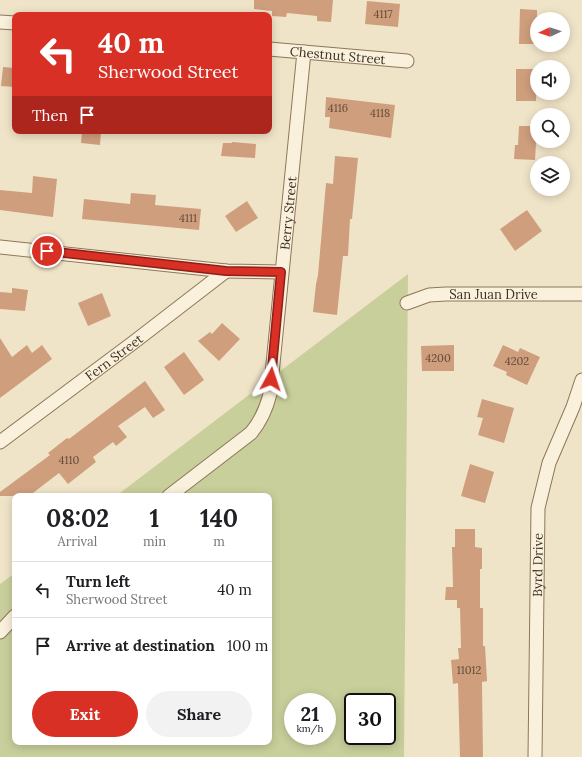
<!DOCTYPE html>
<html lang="en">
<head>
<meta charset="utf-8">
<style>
	:root { --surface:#fff; --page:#f2f2f2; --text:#202124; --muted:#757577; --line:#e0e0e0; --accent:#d93025 }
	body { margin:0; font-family:Lora,serif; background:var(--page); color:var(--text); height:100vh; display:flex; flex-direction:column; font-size:15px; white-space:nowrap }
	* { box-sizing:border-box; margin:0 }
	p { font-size:13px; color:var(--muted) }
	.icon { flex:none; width:22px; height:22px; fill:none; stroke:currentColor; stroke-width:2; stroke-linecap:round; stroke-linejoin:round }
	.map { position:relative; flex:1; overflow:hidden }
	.sheet { position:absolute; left:12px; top:493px; width:260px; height:252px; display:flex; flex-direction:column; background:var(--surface); border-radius:8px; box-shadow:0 2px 10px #0003 }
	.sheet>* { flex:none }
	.top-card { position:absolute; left:12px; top:12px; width:260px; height:122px; border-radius:8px; box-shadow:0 2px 10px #0003; background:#d93025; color:#fff; overflow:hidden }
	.needle { width:26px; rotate:266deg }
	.controls { position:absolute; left:530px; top:12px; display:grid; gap:8px }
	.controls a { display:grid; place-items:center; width:40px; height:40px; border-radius:50%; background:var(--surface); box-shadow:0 2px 10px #0003; font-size:20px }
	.speed { position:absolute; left:284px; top:693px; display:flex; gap:8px; font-size:20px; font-weight:700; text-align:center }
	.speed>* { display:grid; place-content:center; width:52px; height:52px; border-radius:50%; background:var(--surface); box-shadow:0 2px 10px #0003; line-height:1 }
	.speed small { font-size:10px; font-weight:400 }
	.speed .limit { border:2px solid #111; border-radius:6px; background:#fff; color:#111 }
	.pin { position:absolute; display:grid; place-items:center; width:34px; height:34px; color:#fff; margin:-17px; border:2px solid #fff; border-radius:50%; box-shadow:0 1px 4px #0007 }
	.me { position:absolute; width:44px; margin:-22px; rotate:5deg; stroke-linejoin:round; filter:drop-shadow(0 0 3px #0008) }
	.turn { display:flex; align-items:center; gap:14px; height:84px; padding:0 20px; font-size:18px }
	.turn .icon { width:52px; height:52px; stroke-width:2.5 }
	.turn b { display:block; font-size:28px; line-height:34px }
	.then { display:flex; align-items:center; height:38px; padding:0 20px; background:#0003; gap:8px; font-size:15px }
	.eta { display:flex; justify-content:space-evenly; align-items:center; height:68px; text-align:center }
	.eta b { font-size:24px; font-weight:700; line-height:28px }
	.button { display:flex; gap:8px; margin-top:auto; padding:8px 20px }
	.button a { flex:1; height:46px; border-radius:24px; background:var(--accent); color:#fff; font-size:16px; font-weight:700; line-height:46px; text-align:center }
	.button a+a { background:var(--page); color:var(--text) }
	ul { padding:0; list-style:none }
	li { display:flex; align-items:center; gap:12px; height:56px; padding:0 20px; border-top:1px solid var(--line) }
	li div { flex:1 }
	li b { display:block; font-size:15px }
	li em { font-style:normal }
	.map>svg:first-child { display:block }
	.green { fill:#c9cf9b; fill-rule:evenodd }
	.building { fill:#cf9f7d }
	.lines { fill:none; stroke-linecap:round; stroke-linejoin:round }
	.minor-casing { stroke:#8d765c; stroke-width:15 }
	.minor { stroke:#faf1dc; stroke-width:13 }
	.route-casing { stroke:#8d1f18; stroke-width:10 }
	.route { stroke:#d93025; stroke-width:7 }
	.labels { text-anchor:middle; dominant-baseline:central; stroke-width:3; stroke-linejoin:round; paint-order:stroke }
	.number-label { font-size:11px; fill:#624a37 }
	.street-label { font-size:13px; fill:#3d2e20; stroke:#f7eed8 }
</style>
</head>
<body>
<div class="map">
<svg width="582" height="757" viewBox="0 0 582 757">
	<rect width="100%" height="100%" fill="#f0e4c8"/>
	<path class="green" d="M408 274 404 757H0V584L15 573V742H269V496H116ZM293 702H327V736H293ZM353 702H387V736H353Z"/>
	<g class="building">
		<polygon points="254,0 333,0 331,22 317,21 317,16 287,13 286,17 272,16 272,11 254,9"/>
		<polygon points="367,1 400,4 398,27 365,24"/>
		<polygon points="520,9 537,10 537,44 519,44"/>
		<polygon points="3,67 15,68 15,87 1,86"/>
		<polygon points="516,69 537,69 536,101 516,101"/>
		<polygon points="326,97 395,105 391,138 329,128 330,117 325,117"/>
		<polygon points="519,126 537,126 535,160 514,159 515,145 518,145"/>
		<polygon points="82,131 101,131 100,145 81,143"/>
		<polygon points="232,142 256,144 255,158 221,156 223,143 232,143"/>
		<polygon points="335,156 358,158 352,219 350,219 348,256 343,256 337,315 313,312 316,284 318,275 326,183 333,184"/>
		<polygon points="33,176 57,179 53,217 0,210 0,190 32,193"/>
		<polygon points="131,193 156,195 155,205 201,209 199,230 82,219 84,199 130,204"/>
		<polygon points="247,201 258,218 236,232 225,216"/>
		<polygon points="527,210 542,231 515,251 500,229"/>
		<polygon points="12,288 28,290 25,311 0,309 0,292 12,293"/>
		<polygon points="102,293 111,316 88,326 78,303"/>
		<polygon points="222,323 240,339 219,361 198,341 210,332 212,334"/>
		<polygon points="0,338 12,357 27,345 32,353 42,345 52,359 0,398"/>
		<polygon points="454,345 454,371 422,371 421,346"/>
		<polygon points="503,345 518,352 520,348 540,357 527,385 506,375 507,372 493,366"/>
		<polygon points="184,352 204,380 184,395 164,367"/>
		<polygon points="145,381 165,410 153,418 145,407 118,426 127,437 116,446 113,442 93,457 96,462 68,484 59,473 29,496 0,496 0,492 50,455 48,453 67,438 69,439"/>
		<polygon points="482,399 514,408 504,443 478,435 483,418 477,417"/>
		<polygon points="470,464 494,472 485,503 461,496"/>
		<polygon points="455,529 475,529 475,547 482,548 482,569 480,569 480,608 483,608 483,646 485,646 487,681 482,682 483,757 460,757 458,683 453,684 451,660 459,659 458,648 461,648 460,608 457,608 457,600 445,600 446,587 453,587 452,547 455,547"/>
	</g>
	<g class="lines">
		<g class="minor-casing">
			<g id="minor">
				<polyline points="0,22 15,23"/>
				<path id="s1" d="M269 49 407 61"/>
				<polyline points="0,247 226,271 281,272"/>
				<path id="s2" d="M407 303 429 295 446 294H582"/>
				<path id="s3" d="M0 442 134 342 226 271"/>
				<path id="s4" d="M169 496 251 433C261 421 266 410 270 394L304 52"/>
				<polyline points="0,632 15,616"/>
				<path id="s5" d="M535 757 538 508 549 463 573 407 582 380"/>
			</g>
		</g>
		<use href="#minor" class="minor"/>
	</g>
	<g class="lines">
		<g class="route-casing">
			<polyline id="route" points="47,251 226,271 281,272 271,379"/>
		</g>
		<use href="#route" class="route"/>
	</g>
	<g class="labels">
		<g class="number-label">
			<text x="383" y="14">4117</text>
			<text x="338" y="108">4116</text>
			<text x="380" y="113">4118</text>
			<text x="188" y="218">4111</text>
			<text x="438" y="358">4200</text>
			<text x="517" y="361">4202</text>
			<text x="69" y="460">4110</text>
			<text x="469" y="670">11012</text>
		</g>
		<g class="street-label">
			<text stroke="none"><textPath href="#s1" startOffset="69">Chestnut Street</textPath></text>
			<text stroke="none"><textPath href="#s4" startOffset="329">Berry Street</textPath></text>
			<text stroke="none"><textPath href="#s2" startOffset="88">San Juan Drive</textPath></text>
			<text stroke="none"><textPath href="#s3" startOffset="142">Fern Street</textPath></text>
			<text stroke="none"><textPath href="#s5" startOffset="192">Byrd Drive</textPath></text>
		</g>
	</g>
</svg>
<div class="controls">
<a><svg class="needle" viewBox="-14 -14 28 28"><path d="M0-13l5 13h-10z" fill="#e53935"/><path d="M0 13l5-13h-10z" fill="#757577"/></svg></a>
<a><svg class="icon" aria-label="sound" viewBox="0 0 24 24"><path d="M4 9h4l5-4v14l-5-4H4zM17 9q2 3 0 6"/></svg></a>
<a><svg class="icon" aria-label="search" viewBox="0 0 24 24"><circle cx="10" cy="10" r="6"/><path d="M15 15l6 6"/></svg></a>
<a><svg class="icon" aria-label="layers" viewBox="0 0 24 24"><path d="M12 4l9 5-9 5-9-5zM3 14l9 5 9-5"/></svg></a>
</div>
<div class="speed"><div>21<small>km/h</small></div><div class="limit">30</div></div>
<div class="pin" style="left:47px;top:251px;background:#d93025"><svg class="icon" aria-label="arrive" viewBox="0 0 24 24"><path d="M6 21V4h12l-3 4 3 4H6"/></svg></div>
<svg class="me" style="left:271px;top:379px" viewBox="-20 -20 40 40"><path d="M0-17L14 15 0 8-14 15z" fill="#d93025" stroke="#fff" stroke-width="4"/></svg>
<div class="top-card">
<div class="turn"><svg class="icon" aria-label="left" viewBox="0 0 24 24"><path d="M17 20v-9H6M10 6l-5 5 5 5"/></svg><div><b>40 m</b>Sherwood Street</div></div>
<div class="then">Then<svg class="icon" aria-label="arrive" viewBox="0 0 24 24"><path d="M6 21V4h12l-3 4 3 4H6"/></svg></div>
</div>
<section class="sheet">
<div class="eta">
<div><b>08:02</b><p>Arrival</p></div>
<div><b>1</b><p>min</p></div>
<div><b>140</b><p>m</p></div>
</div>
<ul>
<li><svg class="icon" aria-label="left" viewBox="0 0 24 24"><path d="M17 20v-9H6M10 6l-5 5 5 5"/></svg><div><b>Turn left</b><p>Sherwood Street</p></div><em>40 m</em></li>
<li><svg class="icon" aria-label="arrive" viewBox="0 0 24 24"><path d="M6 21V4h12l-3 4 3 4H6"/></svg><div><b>Arrive at destination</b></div><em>100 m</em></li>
</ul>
<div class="button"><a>Exit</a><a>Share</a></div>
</section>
</div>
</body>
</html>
